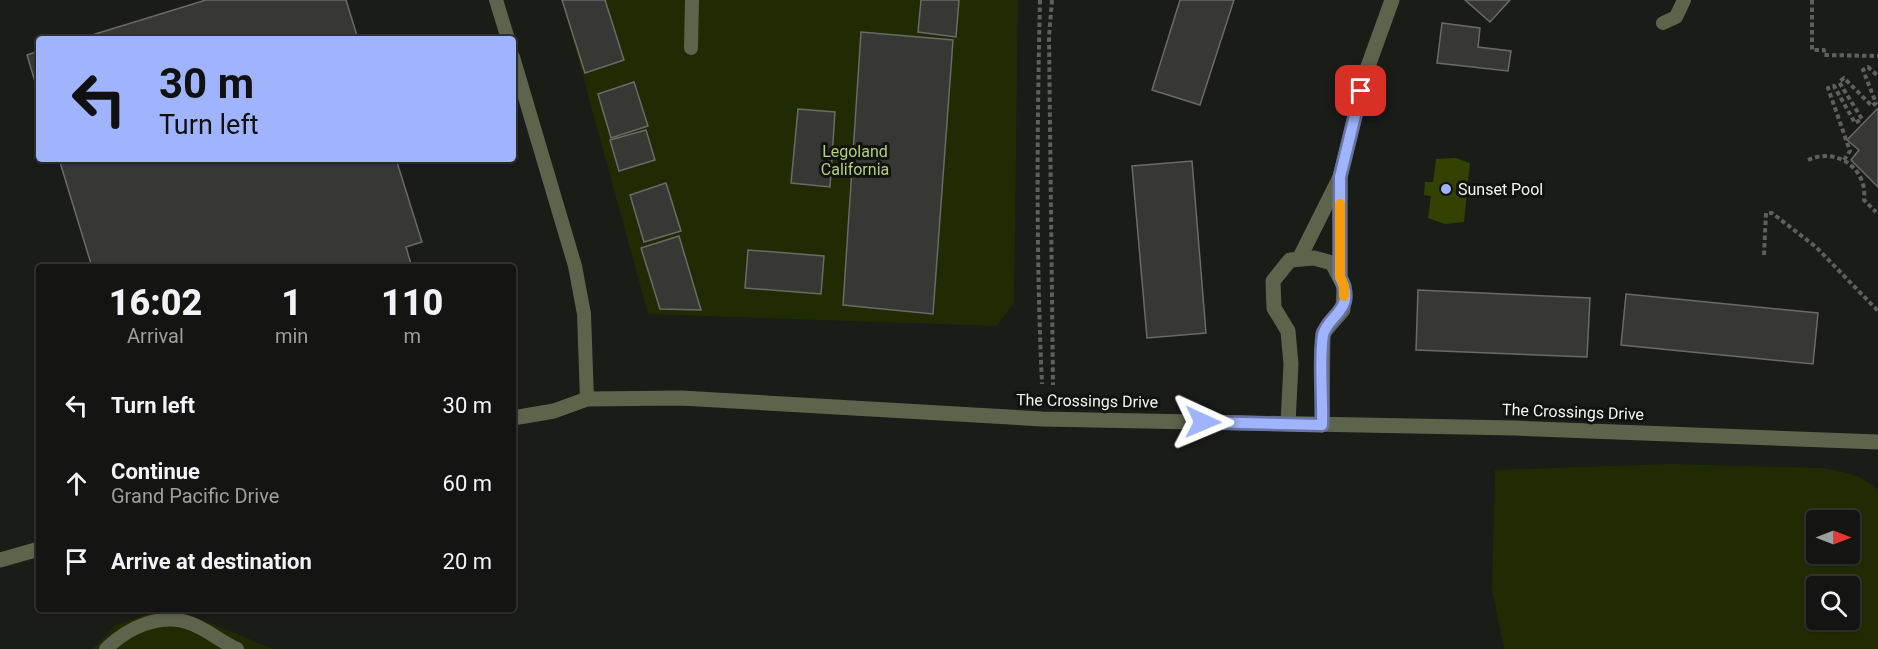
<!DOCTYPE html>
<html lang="en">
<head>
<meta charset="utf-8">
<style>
	:root { --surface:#141512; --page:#1d1e1b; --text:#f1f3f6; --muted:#9d9f9f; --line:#333432 }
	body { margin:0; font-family:Roboto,sans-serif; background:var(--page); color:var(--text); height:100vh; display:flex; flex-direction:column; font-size:22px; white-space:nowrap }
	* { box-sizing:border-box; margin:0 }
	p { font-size:20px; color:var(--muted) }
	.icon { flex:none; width:33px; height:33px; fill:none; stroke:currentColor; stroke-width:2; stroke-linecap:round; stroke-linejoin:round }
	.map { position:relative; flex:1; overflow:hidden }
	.sheet { position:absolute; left:36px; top:264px; width:480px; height:348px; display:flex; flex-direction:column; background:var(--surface); border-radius:6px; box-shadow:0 2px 4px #0004,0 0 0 2px var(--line) }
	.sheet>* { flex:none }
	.hud { position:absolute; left:36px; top:36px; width:480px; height:126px; border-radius:6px; box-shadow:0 2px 4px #0004,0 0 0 2px var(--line); background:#a0b3fd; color:#111; overflow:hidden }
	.needle { width:39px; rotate:90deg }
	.tools { position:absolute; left:1806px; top:510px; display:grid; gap:12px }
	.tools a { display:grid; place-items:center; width:54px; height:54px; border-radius:6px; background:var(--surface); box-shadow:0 2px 4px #0004,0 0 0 2px var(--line); font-size:30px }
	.pin { position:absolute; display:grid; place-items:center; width:51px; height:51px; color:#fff; margin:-26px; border-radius:12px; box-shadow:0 3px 9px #0006 }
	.me { position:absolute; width:66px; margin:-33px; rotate:91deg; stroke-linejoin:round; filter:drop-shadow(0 0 4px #0008) }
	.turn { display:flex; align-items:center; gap:21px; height:126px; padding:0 24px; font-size:27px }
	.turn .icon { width:78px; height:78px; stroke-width:2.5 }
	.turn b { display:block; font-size:42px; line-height:51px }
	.eta { display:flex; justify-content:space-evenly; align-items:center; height:102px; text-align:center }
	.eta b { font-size:36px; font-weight:800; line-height:42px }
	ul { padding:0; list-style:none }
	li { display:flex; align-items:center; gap:18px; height:78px; padding:0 24px }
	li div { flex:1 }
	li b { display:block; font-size:22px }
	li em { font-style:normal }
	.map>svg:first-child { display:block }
	.green { fill:#212b03; fill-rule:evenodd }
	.water { fill:#334200 }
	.building { fill:#373834; stroke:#696b66; stroke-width:1.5 }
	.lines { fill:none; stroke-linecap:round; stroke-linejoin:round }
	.path { stroke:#5e605c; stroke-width:4; stroke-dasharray:4.5 3; stroke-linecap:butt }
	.service { stroke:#5c644c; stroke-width:14 }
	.minor { stroke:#5c644c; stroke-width:15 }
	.tertiary { stroke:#5c644c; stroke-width:15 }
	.route-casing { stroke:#6874a4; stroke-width:15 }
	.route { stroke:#a0b3fd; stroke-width:10 }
	.slow { stroke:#f59e0b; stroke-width:10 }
	.poi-dot { fill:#a0b3fd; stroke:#11130f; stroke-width:2 }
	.labels { text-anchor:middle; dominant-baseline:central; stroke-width:6; stroke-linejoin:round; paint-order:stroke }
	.park-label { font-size:16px; fill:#b5d079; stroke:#11130f }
	.poi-label { font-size:16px; fill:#f4f5f2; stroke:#11130f; text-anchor:start }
	.street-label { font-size:16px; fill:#f4f5f2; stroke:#11130f }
</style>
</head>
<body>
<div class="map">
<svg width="1878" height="649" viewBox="0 0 1878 649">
	<rect width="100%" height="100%" fill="#1a1c18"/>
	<g class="green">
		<polygon points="562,0 1018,0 1014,303 996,326 648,314"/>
		<path d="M1671 464 1820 468C1841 471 1863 475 1878 490V649H1504L1492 590 1495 470ZM1816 520H1850V554H1816ZM1816 586H1850V620H1816Z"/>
		<polygon points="160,610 188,614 273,649 93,649 116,625"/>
	</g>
	<polygon class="water" points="1456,158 1470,163 1464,222 1445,224 1428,218 1431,196 1424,195 1425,182 1433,182 1436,159"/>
	<g class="building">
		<polygon points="206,0 346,0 358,39 79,39"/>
		<polygon points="562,0 605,0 624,60 585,73"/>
		<polygon points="921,0 959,0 956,37 918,32"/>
		<polygon points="1180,0 1234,0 1200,105 1152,90"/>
		<polygon points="1465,0 1510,0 1490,22"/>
		<polygon points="1442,23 1480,28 1478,47 1511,51 1508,71 1437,63"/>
		<polygon points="861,32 953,40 933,314 843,305"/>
		<polygon points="39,51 39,95 27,55"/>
		<polygon points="634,82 648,126 611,138 598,94"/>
		<polygon points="1878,108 1878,187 1851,160 1859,150 1847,140"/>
		<polygon points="798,109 835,112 830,187 791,183"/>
		<polygon points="646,130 655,160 619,171 610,140"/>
		<polygon points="59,159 396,159 422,242 406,247 411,264 400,267 92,267"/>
		<polygon points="1192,161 1206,333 1147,338 1132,166"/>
		<polygon points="666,183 681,231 644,242 630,195"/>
		<polygon points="679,236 701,310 660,309 641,248"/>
		<polygon points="748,250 824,256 821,294 745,288"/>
		<polygon points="1418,290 1590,298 1587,357 1416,350"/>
		<polygon points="1626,294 1818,313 1813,364 1621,345"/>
	</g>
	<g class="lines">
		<g class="path">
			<path d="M1040 0C1037 128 1036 256 1042 384"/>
			<polyline points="1052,0 1049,37 1053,385"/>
			<polyline points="1812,0 1812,50 1824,50 1824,55 1878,56"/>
			<path d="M1808 160C1836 147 1868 168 1864 200L1876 212"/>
			<polyline points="1844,160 1850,151 1828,88 1834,86 1855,123 1862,119 1839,82 1844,78 1872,106 1876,103 1863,70 1868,67 1878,76"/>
			<polyline points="1764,255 1766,213 1772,213 1816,247 1878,311"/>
		</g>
		<g class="service">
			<polyline points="496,0 508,39"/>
			<polyline points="1663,23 1676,17 1684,0"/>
			<polyline points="691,48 692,0"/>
			<polyline points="513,57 575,266 584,314 587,399"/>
			<path d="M106 649C127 628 162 611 192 624 208 630 221 642 237 649"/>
		</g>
		<g class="minor">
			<polyline points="1299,259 1340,177 1366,72 1392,0"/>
			<polyline points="1340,276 1340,180"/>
			<polyline points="1288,424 1291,364 1288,331 1274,308 1273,281 1290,260 1314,258 1332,263 1344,286 1343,310 1323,333 1322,425"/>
		</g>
		<g class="tertiary">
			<polyline points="513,418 554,411 587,399 681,398 1042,419 1514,428 1878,442"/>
			<polyline points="0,560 39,549"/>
		</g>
	</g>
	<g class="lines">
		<g class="route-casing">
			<path id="route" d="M1203 422 1322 425C1323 399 1319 359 1323 335 1328 314 1357 311 1340 277V177L1361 91"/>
		</g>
		<use href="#route" class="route"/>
		<polyline class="slow" points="1340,204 1340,277 1344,286 1344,296"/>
	</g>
	<circle class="poi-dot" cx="1446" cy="189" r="6"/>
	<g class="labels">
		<g class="park-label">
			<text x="855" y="151">Legoland<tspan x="855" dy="18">California</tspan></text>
		</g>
		<g class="poi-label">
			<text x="1458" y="189">Sunset Pool</text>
		</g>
		<g class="street-label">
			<text transform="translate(1087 401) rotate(1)">The Crossings Drive</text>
			<text transform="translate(1573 412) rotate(2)">The Crossings Drive</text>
		</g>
	</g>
</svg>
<div class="tools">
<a><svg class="needle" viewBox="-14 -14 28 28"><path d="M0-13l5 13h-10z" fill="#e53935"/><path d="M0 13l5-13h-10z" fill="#9d9f9f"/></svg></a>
<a><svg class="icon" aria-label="search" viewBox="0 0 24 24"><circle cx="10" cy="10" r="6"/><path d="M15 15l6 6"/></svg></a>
</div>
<div class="pin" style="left:1361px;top:91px;background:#d93025"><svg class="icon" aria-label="arrive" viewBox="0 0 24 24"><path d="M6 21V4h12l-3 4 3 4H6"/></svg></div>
<svg class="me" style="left:1203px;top:422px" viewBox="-20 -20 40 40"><path d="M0-17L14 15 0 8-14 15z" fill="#a0b3fd" stroke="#fff" stroke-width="4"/></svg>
<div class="hud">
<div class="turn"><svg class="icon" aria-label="left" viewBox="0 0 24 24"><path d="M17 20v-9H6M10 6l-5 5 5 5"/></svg><div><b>30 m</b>Turn left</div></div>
</div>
<section class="sheet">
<div class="eta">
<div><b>16:02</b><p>Arrival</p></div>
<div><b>1</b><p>min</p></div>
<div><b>110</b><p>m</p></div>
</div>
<ul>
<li><svg class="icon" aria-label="left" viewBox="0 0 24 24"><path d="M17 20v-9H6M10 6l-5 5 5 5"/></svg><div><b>Turn left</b></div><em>30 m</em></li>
<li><svg class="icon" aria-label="ahead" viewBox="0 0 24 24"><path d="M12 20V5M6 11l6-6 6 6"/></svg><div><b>Continue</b><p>Grand Pacific Drive</p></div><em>60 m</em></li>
<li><svg class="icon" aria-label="arrive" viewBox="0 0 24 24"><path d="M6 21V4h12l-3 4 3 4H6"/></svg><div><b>Arrive at destination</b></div><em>20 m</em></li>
</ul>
</section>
</div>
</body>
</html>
